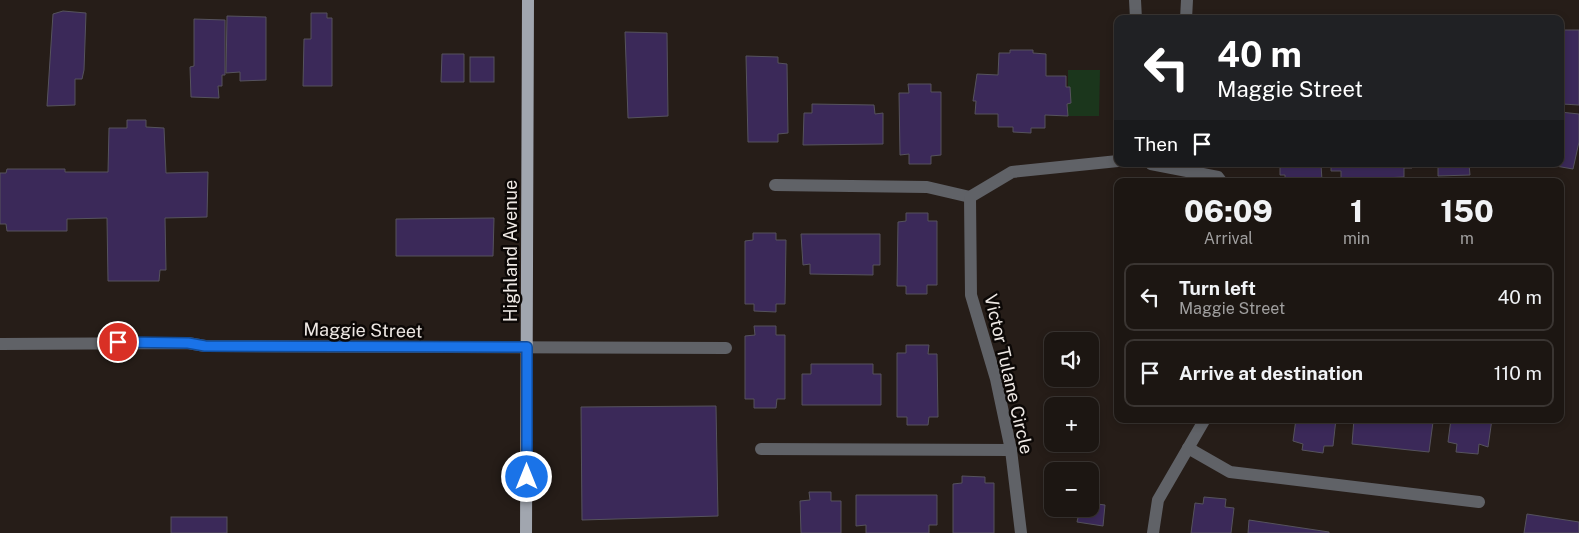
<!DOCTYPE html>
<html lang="en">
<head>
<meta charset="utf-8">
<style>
	:root { --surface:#1c1612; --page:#292320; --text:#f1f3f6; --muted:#a09f9f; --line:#3a3532 }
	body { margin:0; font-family:"Public Sans",sans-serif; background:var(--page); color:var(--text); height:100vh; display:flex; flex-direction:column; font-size:19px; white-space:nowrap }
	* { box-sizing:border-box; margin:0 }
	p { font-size:16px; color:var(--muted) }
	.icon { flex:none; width:28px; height:28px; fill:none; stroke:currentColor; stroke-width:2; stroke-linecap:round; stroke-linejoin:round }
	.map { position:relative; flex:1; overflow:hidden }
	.side { position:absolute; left:1114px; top:178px; width:450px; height:245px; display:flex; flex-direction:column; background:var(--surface); border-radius:10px; box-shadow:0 2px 8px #0003,0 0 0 1px var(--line) }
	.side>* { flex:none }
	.guide { position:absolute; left:1114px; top:15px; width:450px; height:152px; border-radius:10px; box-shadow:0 2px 8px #0003,0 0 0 1px var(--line); background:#202124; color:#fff; overflow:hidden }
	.buttons { position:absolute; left:1044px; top:332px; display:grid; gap:10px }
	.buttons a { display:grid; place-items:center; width:55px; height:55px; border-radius:10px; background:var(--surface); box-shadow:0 2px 8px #0003,0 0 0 1px var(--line); font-size:25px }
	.pin { position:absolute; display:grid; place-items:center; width:42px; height:42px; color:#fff; margin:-21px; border:2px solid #fff; border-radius:50%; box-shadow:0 1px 5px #0007 }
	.me { position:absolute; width:55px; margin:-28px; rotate:0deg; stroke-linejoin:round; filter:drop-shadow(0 0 4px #0008) }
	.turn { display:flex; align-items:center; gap:18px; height:105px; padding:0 20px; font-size:22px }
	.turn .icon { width:65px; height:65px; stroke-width:2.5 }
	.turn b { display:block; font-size:35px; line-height:42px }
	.then { display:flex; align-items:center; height:48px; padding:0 20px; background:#0003; gap:10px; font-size:19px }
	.eta { display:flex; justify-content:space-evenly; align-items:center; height:85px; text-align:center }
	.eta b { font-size:30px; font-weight:800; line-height:35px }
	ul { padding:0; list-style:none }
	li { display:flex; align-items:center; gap:15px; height:68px; margin:0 10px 8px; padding:0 10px; border:2px solid var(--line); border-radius:10px }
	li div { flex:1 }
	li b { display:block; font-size:19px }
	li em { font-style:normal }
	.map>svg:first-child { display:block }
	.green { fill:#1b361c }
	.building { fill:#3b2959; stroke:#56535d }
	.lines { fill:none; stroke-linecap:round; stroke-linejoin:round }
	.minor { stroke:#606267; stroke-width:12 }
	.major { stroke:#a1a6af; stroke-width:12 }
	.route-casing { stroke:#114b97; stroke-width:12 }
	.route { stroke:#1a73e8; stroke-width:9 }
	.labels { text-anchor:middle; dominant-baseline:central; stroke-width:5; stroke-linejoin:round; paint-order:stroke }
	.street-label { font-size:18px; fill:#eee8e4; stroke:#0c0806 }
</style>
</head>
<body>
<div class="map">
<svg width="1579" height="533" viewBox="0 0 1579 533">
	<rect width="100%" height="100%" fill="#261d18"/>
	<polygon class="green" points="1068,70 1100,70 1099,116 1068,116"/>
	<g class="building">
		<polygon points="63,11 86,13 84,70 82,79 75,79 75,105 47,106 53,14"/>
		<polygon points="311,13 327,13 327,18 332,18 332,86 303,86 304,39 311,39"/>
		<polygon points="227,16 266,17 266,80 240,81 240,72 226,73"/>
		<polygon points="194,19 225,20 225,75 222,75 222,86 218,86 219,98 191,97 190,67 194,66"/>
		<polygon points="1563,30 1579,30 1579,105 1562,104"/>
		<polygon points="625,32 667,33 668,116 628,118"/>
		<polygon points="1010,50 1033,50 1033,53 1046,54 1046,76 1066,76 1066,87 1070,87 1071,103 1067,104 1068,116 1045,115 1045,128 1031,128 1031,133 1013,132 1013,127 998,127 998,114 975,114 976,101 973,101 977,74 998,75 999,53 1010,53"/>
		<polygon points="442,54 464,54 464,82 441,82"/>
		<polygon points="746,56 778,57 778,63 787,64 788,133 778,134 778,142 748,142"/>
		<rect x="470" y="57" width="24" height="25"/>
		<polygon points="908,84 931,84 931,92 941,92 941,155 931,156 931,164 909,164 909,154 900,155 899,93 909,93"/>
		<polygon points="812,104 874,105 875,114 883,113 883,144 803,145 804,113 812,113"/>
		<polygon points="1560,112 1579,114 1579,142 1573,169 1544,164 1560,164"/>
		<polygon points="127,120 146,120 146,127 164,128 166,173 208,172 207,217 165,218 166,270 160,270 159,281 108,281 107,218 67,219 67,231 7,231 6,224 0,224 0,173 6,173 7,169 65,169 65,172 108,172 109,128 127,128"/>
		<polygon points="1280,164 1321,164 1322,181 1285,181 1285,175 1280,175"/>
		<polygon points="1331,164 1412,164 1412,168 1404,168 1404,177 1341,180 1341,171 1331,171"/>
		<polygon points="1430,164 1469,164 1470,175 1438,176 1438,167 1430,167"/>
		<polygon points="906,213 928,213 928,221 937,221 937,285 927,285 927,294 906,294 906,286 897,286 898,222 906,221"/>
		<polygon points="494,218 493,256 396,256 396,219"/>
		<polygon points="753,233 776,233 776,240 786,240 785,304 776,304 776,312 754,311 754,304 745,304 745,241 753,240"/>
		<polygon points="801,234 880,234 880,265 873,265 873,275 810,274 810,264 803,265"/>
		<polygon points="754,326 776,326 776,335 785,335 785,399 777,399 776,408 754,408 754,399 745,399 745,336 755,335"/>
		<polygon points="906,345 929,345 928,354 937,354 938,417 929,417 928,425 907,425 907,417 897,417 897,353 906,353"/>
		<polygon points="811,364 873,364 873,374 881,374 881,405 802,405 802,374 811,374"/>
		<polygon points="716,406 718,516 582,520 581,407"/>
		<polygon points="1296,419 1336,419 1333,446 1324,446 1323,453 1302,450 1303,444 1293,441"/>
		<polygon points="1354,419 1425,419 1433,422 1429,452 1352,444"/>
		<polygon points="1451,419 1492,419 1488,447 1479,444 1478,454 1456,452 1457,444 1448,442"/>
		<polygon points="962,476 985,477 985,483 994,483 994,533 953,533 953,484 962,483"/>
		<polygon points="809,492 831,492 831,501 841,501 841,533 801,533 800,501 810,500"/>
		<polygon points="856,495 937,495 937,525 929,525 929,533 866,533 866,525 856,526"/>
		<polygon points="1204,497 1226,499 1225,507 1234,508 1231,533 1191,533 1195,503 1203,504"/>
		<polygon points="1090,503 1105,505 1103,526 1077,522 1080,509 1090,509"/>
		<polygon points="1527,514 1579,522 1579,533 1524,533"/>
		<rect x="171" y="517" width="56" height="16"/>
		<polygon points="1249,520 1329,532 1329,533 1248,533"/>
	</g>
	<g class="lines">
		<g class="minor">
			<polyline points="1135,0 1136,19"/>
			<polyline points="1186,19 1187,0"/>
			<polyline points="1151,164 1218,177 1221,181"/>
			<polyline points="775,185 927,187 970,197"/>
			<polyline points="0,344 188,343 205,346 726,348"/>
			<polyline points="1188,448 1230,472 1479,502"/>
			<polyline points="761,449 1011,450"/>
			<polyline points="1021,533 1011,450 996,379 971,295 970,197 1012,172 1118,161"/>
			<polyline points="1153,533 1158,500 1205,419"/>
		</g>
		<polyline class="major" points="526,533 528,0"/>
	</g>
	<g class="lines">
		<g class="route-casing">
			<polyline id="route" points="118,342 188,343 205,346 527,347 527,477"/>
		</g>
		<use href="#route" class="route"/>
	</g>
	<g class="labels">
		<g class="street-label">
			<text transform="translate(510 251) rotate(-90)">Highland Avenue</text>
			<text transform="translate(363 330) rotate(1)">Maggie Street</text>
			<text transform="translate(1009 374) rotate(77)">Victor Tulane Circle</text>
		</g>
	</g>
</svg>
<div class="buttons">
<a><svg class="icon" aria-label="sound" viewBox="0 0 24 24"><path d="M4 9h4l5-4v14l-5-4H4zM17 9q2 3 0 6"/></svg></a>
<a>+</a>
<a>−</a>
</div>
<div class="pin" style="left:118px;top:342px;background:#d93025"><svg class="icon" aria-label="arrive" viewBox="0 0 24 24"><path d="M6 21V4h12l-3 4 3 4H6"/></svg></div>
<svg class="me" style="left:527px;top:477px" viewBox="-20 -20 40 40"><circle r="17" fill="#1a73e8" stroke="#fff" stroke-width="3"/><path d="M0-11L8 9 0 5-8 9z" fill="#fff"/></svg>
<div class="guide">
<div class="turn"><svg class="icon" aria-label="left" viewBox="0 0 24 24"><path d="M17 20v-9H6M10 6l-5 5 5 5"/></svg><div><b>40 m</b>Maggie Street</div></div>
<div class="then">Then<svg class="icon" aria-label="arrive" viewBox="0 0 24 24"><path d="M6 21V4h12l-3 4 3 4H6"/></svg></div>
</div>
<section class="side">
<div class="eta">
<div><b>06:09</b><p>Arrival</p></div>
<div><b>1</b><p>min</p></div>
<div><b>150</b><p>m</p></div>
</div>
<ul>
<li><svg class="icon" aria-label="left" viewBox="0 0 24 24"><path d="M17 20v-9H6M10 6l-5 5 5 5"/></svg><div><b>Turn left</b><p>Maggie Street</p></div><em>40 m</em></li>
<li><svg class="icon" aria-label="arrive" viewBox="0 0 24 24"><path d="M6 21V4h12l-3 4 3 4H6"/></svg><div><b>Arrive at destination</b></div><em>110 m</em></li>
</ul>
</section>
</div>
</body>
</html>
